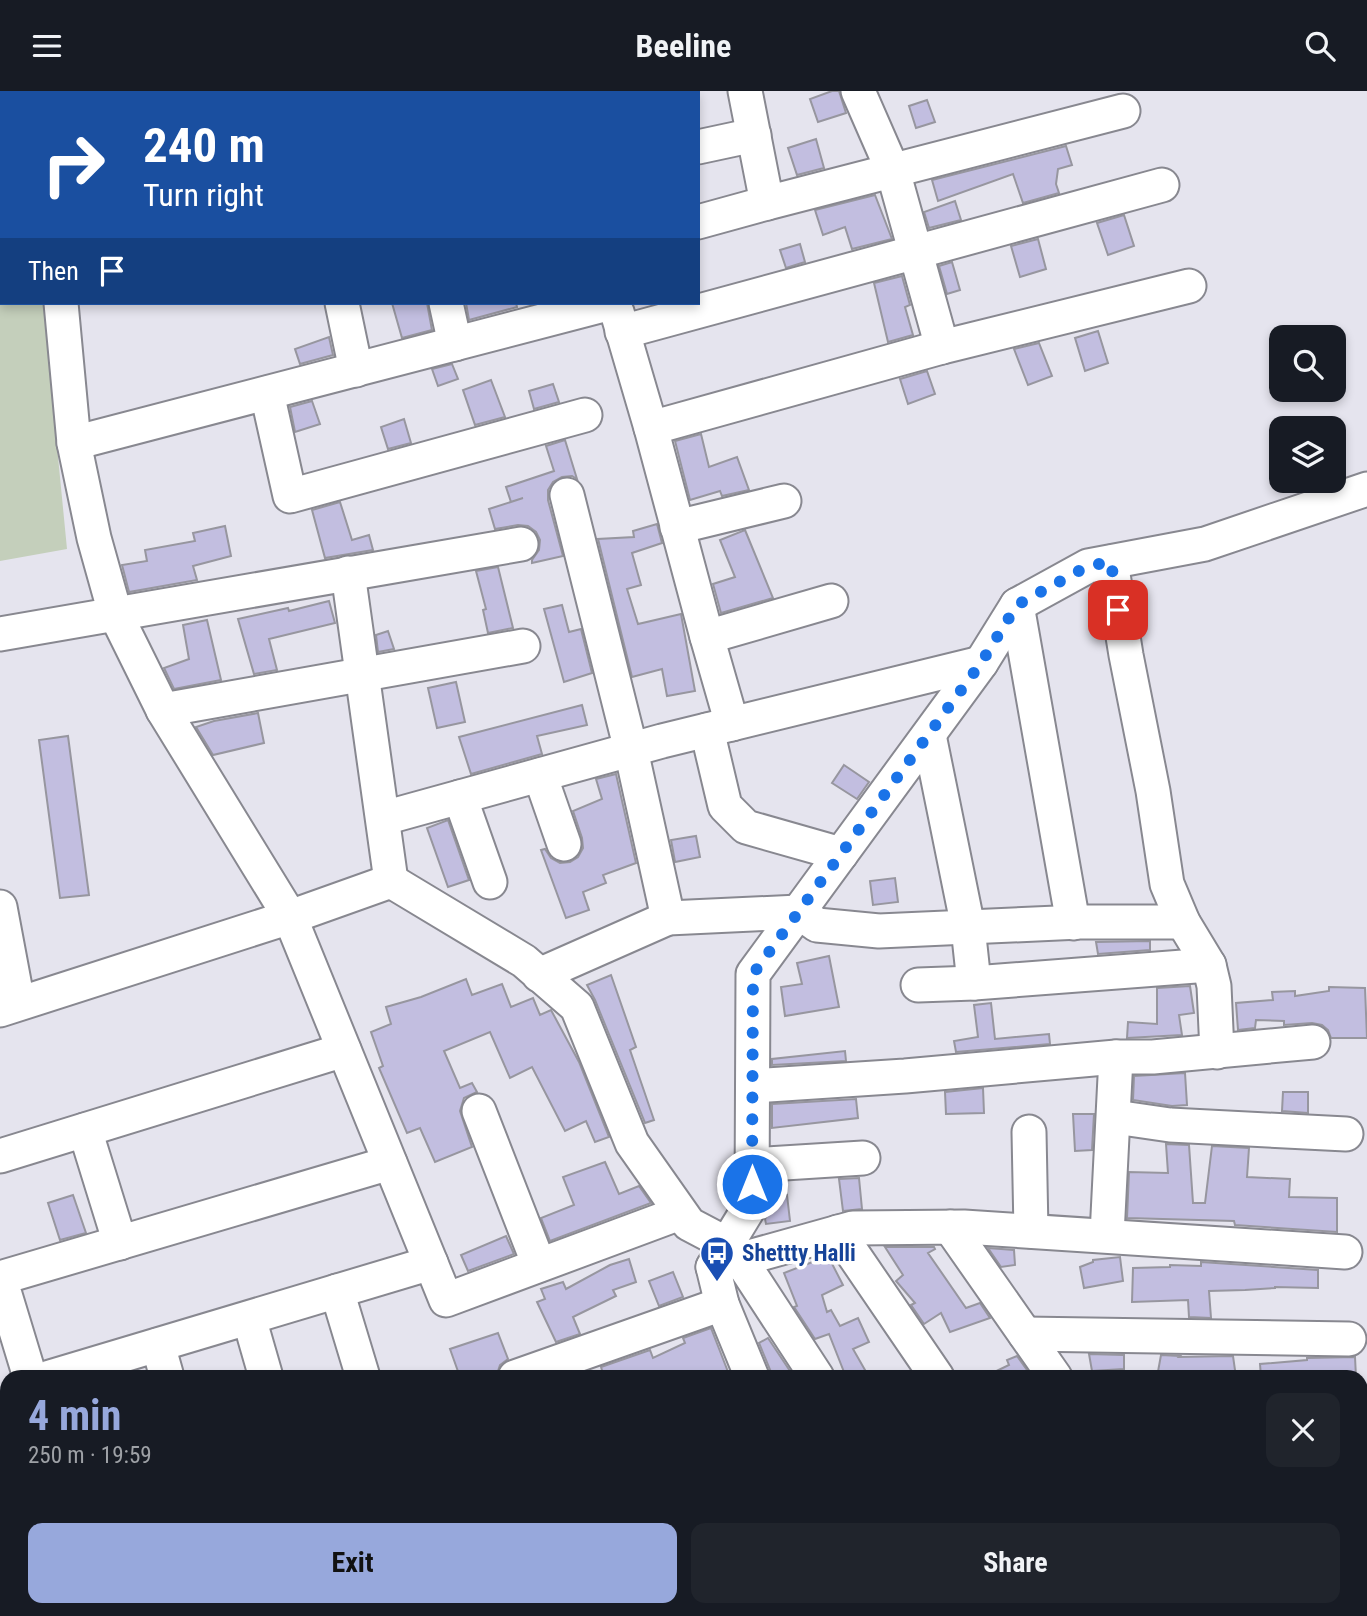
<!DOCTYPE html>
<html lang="en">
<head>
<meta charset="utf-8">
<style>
	:root { --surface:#171b24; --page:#20242c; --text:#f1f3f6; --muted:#9ea1a6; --accent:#97a8dc }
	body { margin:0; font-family:"Roboto Condensed",sans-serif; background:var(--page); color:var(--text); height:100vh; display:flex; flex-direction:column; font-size:26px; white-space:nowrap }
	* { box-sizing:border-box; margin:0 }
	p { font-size:23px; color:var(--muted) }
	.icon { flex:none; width:38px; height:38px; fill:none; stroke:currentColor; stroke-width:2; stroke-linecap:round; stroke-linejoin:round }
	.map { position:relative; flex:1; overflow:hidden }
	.side { position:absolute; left:0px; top:1279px; width:1368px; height:247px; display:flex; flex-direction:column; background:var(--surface); border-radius:21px 21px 0 0; box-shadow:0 4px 10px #0003 }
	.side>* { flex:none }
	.top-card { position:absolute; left:0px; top:0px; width:700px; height:214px; box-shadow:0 4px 10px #0003; background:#1a4fa0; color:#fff; overflow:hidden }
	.controls { position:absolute; left:1269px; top:234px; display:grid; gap:14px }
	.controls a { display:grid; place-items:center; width:77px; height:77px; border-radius:14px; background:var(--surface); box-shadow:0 4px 10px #0003; font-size:35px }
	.pin { position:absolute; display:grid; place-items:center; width:60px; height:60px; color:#fff; margin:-30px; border-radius:14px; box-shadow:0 4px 10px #0006 }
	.me { position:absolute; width:77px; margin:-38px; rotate:0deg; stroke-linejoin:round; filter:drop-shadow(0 0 5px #0008) }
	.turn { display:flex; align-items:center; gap:24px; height:147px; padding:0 28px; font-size:32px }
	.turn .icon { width:91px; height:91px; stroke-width:2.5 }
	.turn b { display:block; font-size:49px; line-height:60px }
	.then { display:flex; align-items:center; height:66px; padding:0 28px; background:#0003; gap:14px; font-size:26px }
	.round { display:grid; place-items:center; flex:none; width:74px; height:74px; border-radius:14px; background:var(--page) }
	.summary { display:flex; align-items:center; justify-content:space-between; height:119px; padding:0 28px }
	h1 { font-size:42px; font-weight:700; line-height:52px; color:var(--accent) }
	.cta { display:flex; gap:14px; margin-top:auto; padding:14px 28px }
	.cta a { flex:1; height:80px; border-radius:14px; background:var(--accent); color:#111; font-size:28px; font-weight:700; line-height:80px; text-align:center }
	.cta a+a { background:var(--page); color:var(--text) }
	header { display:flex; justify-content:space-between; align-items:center; height:91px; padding:0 28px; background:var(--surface); font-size:32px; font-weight:700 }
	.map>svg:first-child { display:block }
	.green { fill:#c4cfbb }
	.building { fill:#c2bee0; stroke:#97969f; stroke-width:2 }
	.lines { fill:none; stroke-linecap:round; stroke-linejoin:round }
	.minor-casing { stroke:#888890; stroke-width:37 }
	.minor { stroke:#fff; stroke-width:33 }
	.route { stroke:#1a73e8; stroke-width:12; stroke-dasharray:0 21.6 }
	.labels { text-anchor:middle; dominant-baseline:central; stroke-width:7; stroke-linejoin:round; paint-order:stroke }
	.transit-label { font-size:23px; font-weight:bold; fill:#164399; stroke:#fff; text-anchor:start }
</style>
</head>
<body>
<header><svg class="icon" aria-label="menu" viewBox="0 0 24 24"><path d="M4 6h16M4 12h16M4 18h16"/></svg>Beeline<svg class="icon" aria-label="search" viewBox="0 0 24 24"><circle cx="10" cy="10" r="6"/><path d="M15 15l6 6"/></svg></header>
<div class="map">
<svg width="1367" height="1525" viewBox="0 0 1367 1525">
	<rect width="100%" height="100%" fill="#e5e4ee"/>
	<polygon class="green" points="0,0 20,2 2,2 2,212 43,212 67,458 0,470"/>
	<g class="building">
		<polygon points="832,0 839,0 846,22 818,31 810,8"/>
		<polygon points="927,9 935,31 916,37 909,15"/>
		<polygon points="816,48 824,77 797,84 788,57"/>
		<polygon points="1066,55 1072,74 1058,78 1056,93 1059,102 1023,112 1013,83 938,110 932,89"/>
		<polygon points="875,104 892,148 852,158 845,136 823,144 815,119"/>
		<polygon points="955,110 961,129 929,137 924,121"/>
		<polygon points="1124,124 1134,155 1108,164 1097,132"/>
		<polygon points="1038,148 1046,178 1020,186 1011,155"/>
		<polygon points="800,153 805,171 786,177 780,159"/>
		<polygon points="952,171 960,199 947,203 939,175"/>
		<polygon points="902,185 910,214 905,216 913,244 888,251 874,192"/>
		<polygon points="392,212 427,212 432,239 402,247"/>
		<polygon points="466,212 516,212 517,216 469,229"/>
		<polygon points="1098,240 1108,272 1085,280 1075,247"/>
		<polygon points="329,246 333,264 300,273 295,258"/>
		<polygon points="1039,252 1052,285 1028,294 1014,258"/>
		<polygon points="452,273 458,288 438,295 432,278"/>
		<polygon points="927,280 935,303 908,313 900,288"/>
		<polygon points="491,289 505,326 475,334 463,299"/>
		<polygon points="553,293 559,311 534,318 529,300"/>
		<polygon points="312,310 320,333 295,341 290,316"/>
		<polygon points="404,328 411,352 388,358 381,336"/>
		<polygon points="701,343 709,376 737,366 749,399 722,405 720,400 690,409 675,350"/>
		<polygon points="565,349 577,388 572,385 562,386 553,391 548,399 548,409 563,465 532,472 532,469 539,459 540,449 536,441 528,435 518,434 495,438 489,418 523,407 511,411 506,396 554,380 546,355"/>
		<polygon points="340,411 352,449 369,444 373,459 325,467 312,419"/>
		<polygon points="657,433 662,452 632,462 641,494 627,498 638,533 681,523 695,600 667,605 662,578 632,586 598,448 634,446 633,440"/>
		<polygon points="225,435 231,465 193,475 197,489 129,501 122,474 147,470 145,459 195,450 193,442"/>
		<polygon points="745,439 773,507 721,522 713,493 735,486 720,449"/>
		<polygon points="498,476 513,537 488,542 483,519 486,518 476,480"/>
		<polygon points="329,510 335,532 269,548 277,579 254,583 238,528 288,517 289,520"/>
		<polygon points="562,514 569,541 581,538 592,582 564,591 544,518"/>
		<polygon points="207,529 221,589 174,598 164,577 189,568 183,534"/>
		<polygon points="388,540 394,558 378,561 376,544"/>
		<polygon points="456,591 465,631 437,637 428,597"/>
		<polygon points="582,614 587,634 537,645 542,663 471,683 459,646"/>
		<polygon points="258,622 264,652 213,664 196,636 214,630"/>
		<polygon points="68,645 89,804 60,807 39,649"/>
		<polygon points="844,674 869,691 857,708 832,692"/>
		<polygon points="616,683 636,772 603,784 606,792 583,801 589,819 566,827 541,759 545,758 551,767 560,772 570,771 578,766 583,757 582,747 573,720 602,708 596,688"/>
		<polygon points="448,729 469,789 448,796 427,737"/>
		<polygon points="696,745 700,766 675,771 671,749"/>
		<polygon points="895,787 898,811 873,814 870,790"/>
		<polygon points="1150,850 1150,859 1098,863 1096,851"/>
		<polygon points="829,865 839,916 785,925 781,896 802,893 797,872"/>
		<polygon points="611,884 636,956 630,959 654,1029 645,1032 595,909 587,894"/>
		<polygon points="466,888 472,904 502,893 511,916 533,907 540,924 551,919 579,971 609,1046 595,1051 586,1030 565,1040 532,976 510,987 490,941 444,960 460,997 472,992 477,1001 464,1007 460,1020 472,1056 435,1071 420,1037 407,1042 379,977 383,975 371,941 391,933 386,916 421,906"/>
		<polygon points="1190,895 1194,922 1179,924 1182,944 1127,947 1128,931 1157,933 1157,897"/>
		<polygon points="1329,896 1365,897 1367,947 1331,947 1328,939 1322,934 1312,932 1284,934 1284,930 1256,929 1255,937 1238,939 1236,912 1273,909 1272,901 1295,900 1295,905 1329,900"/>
		<polygon points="991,912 995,948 1049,943 1050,953 956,961 954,950 978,946 974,914"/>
		<polygon points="845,960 846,970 772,974 772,968"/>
		<polygon points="1185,982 1187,1014 1172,1015 1133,1009 1134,985"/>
		<polygon points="983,997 984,1022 946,1023 945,1001"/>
		<polygon points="1283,1001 1308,1001 1308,1022 1282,1020"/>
		<polygon points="856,1008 858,1027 772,1037 772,1013"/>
		<polygon points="1073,1023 1094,1023 1092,1059 1075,1060"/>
		<polygon points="1166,1053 1189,1054 1193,1112 1205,1112 1212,1055 1249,1057 1247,1086 1290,1088 1289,1106 1337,1107 1337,1141 1235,1134 1234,1130 1127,1127 1129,1081 1168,1082"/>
		<polygon points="605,1071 619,1103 639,1095 651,1112 550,1150 541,1127 574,1114 563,1086"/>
		<polygon points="859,1087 862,1118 843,1120 839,1088"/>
		<polygon points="73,1104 86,1142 60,1149 48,1112"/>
		<polygon points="787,1104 790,1130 766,1133 765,1128 769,1121 771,1107"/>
		<polygon points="506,1145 514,1163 468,1180 461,1164"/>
		<polygon points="885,1156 934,1156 935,1158 928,1162 966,1217 980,1212 990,1227 950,1241 941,1222 924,1233 911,1214 915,1212 896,1190 903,1184"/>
		<polygon points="988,1157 1014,1159 1015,1174 1001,1176"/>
		<polygon points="828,1165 843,1194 822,1204 827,1221 831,1219 840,1235 858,1227 869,1251 853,1258 869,1286 846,1286 829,1243 815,1248 794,1216 797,1215 784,1182"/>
		<polygon points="1120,1166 1123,1190 1084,1197 1080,1176 1093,1171 1093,1169"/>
		<polygon points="629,1168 636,1191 613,1199 616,1205 577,1224 573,1226 580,1243 556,1251 537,1211 545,1208 541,1198 563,1191 566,1198 610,1174"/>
		<polygon points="1201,1171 1318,1179 1318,1197 1275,1196 1275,1197 1245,1199 1209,1200 1211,1227 1189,1226 1188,1209 1132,1211 1133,1177 1170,1176 1170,1174 1201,1175"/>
		<polygon points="673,1181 683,1206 659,1215 649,1190"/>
		<polygon points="711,1237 730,1286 604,1286 601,1276 650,1259 653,1267 685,1252 683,1247"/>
		<polygon points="498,1242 508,1268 500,1274 496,1286 460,1286 450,1258"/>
		<polygon points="768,1247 794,1286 773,1286 759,1252"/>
		<polygon points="1089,1263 1124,1264 1124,1278 1092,1280"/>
		<polygon points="1161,1264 1180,1265 1179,1266 1233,1265 1236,1286 1157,1286"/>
		<polygon points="1017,1265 1032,1286 984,1286 1009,1274 1007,1269"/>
		<polygon points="1355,1266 1356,1286 1261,1286 1260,1273 1307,1269 1307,1267"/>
	</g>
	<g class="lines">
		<g class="minor-casing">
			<g id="minor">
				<polyline points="51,0 51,2"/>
				<polyline points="380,0 380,2"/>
				<polyline points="745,0 767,112 1123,20"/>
				<polyline points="858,0 893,80 942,256"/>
				<polyline points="549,2 564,0"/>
				<polyline points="698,56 754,44"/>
				<polyline points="698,131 767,112"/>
				<polyline points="61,212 74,352 94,447 115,522 163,619 290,826 446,1209 680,1122"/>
				<polyline points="342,212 356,279"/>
				<polyline points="446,212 455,253"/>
				<polyline points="617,221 651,337 707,546 732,633"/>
				<polyline points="622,241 1162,94"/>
				<polyline points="267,302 290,405 585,324"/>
				<polyline points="651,337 942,256 1189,195"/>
				<polyline points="74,352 611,212"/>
				<polyline points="677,436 784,410"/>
				<polyline points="1111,471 1126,564 1153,700 1167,793 1183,831 1209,874 1214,895 1217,961"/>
				<polyline points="348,482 391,790"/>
				<polyline points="1017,514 1073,832"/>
				<polyline points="0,543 521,453"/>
				<polyline points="707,546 831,510"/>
				<polyline points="163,619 523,555"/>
				<polyline points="707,639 725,715 746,736 841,763"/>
				<polyline points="929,644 968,836 974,892"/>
				<polyline points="540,684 564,753"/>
				<polyline points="460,706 490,791"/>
				<polyline points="384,727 662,650 981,572"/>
				<polyline points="391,790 524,870 577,916 632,1052 689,1133 727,1153"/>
				<polyline points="0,816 18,912"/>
				<polyline points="668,827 799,821 817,834 879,840 1080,831 1183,831"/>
				<polyline points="539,884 668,827 631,659 567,404"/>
				<polyline points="918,894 974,892 1209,874"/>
				<polyline points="0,919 290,826 391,790"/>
				<polyline points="753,995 905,985 1116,966 1153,966 1313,951"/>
				<polyline points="479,1020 539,1174"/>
				<polyline points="1115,1026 1170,1034 1346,1043"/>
				<polyline points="85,1039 120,1152"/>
				<polyline points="1029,1041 1031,1140"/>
				<polyline points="0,1065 344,959"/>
				<polyline points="752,1074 863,1067"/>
				<polyline points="950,1136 1055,1286"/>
				<polyline points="838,1141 937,1286"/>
				<polyline points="1107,1144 1116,966"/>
				<polyline points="740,1168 817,1286"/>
				<polyline points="713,1176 853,1137 964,1136 1345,1161"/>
				<polyline points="337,1200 363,1286"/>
				<polyline points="249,1227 266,1286"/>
				<polyline points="1025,1243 1349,1248"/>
				<polyline points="158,1254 167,1286"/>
				<polyline points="30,1286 0,1187 390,1072"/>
				<polyline points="50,1286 431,1172"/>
				<polyline points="515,1286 722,1213"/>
				<polyline points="752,1286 722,1213 713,1176 752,1112 753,883 981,572 1017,514 1088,475 1205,453 1367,398"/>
				<polyline points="244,1519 247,1525"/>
				<polyline points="321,1519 323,1525"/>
				<polyline points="532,1519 534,1525"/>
				<polyline points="653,1519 654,1525"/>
				<polyline points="932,1519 936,1525"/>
				<polyline points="1058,1519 1060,1525"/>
				<polyline points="1168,1519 1169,1525"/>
				<polyline points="1312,1519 1312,1525"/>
				<polyline points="471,1525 488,1519"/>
			</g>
		</g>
		<use href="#minor" class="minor"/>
	</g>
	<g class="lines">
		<polyline class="route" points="752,1093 753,883 981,572 1017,514 1088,475 1111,471 1118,519"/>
	</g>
	<defs>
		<g id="bus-pin" transform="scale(1.75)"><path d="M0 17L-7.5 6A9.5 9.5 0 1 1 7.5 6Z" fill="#1a4fb4" stroke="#fff"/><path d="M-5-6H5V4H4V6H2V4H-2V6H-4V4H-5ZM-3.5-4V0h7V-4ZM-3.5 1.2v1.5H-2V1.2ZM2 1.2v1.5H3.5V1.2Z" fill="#fff"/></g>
	</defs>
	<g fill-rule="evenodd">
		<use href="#bus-pin" x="717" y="1162"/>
	</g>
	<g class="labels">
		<g class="transit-label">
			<text x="742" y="1162">Shettty Halli</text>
		</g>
	</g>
</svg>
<div class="controls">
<a><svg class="icon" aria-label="search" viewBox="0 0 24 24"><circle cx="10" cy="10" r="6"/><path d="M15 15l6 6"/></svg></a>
<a><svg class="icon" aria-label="layers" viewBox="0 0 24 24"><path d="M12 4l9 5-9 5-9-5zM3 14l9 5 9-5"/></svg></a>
</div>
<div class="pin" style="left:1118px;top:519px;background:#d93025"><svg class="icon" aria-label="arrive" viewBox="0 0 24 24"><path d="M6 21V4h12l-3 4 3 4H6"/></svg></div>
<svg class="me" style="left:752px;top:1093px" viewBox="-20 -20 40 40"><circle r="17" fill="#1a73e8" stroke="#fff" stroke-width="3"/><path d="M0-11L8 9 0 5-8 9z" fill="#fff"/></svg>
<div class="top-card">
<div class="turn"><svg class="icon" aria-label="right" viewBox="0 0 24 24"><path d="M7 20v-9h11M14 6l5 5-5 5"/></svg><div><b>240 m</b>Turn right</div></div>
<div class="then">Then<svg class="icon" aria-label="arrive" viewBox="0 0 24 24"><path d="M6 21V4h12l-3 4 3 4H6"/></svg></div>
</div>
<section class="side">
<div class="summary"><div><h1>4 min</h1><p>250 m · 19:59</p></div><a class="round"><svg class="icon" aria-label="close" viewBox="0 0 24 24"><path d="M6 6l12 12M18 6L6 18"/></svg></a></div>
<div class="cta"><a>Exit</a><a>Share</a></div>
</section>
</div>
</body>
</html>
